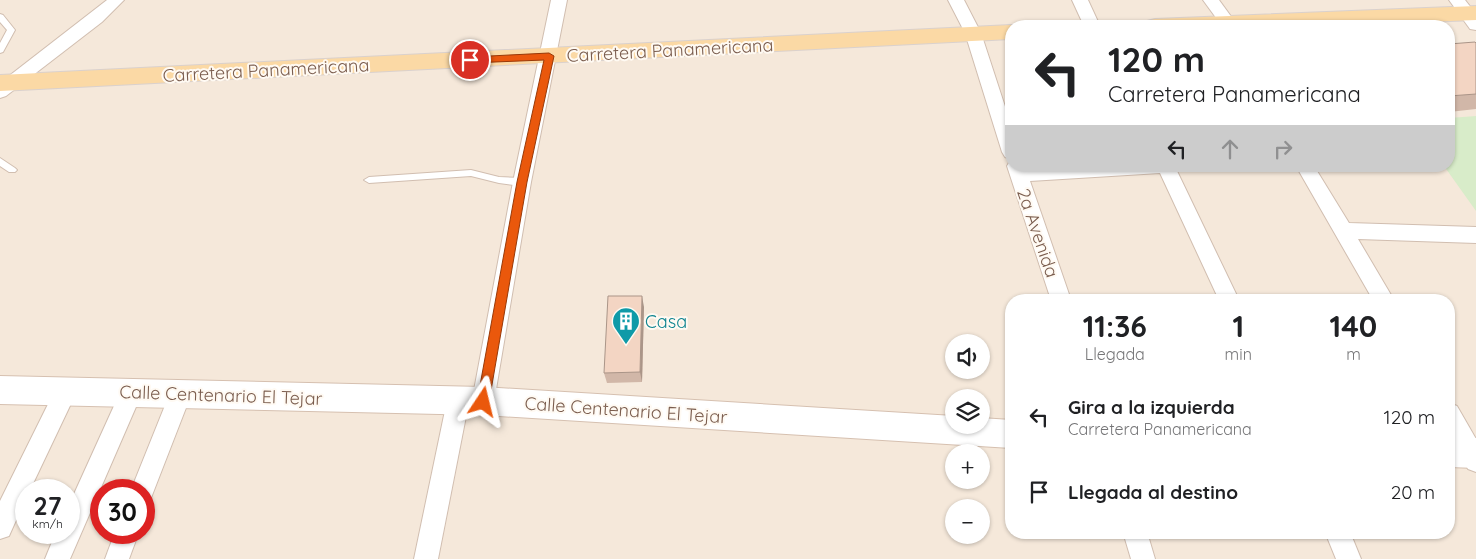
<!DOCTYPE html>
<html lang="es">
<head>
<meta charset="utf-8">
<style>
	:root { --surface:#fff; --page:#f6f6f6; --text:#202124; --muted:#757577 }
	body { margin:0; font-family:Quicksand,sans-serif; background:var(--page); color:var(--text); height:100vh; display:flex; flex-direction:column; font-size:19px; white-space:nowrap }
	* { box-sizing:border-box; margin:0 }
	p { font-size:16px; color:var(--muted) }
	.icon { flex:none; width:28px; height:28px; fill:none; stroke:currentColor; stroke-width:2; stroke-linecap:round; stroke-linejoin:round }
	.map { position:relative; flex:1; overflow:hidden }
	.details { position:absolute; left:1005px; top:294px; width:450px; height:245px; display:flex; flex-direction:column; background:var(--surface); border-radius:20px; box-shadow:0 1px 4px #0004 }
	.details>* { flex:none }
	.banner { position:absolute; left:1005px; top:20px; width:450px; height:152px; border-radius:20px; box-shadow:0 1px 4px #0004; background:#fff; color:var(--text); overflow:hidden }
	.controls { position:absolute; left:945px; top:334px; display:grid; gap:10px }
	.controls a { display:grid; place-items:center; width:45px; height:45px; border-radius:50%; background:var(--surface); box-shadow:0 1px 4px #0004; font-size:25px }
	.speed { position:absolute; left:15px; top:479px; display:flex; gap:10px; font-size:25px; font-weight:700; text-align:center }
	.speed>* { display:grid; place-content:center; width:65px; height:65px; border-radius:50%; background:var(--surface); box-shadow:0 1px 4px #0004; line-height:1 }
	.speed small { font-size:12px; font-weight:400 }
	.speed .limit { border:8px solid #d22; background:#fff; color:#111 }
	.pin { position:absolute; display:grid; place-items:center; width:42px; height:42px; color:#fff; margin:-21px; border:2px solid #fff; border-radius:50%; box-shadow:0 1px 5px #0007 }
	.me { position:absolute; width:55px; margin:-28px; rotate:10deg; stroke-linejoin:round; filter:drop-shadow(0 0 4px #0008) }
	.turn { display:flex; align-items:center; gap:18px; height:105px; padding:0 20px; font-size:22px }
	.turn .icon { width:65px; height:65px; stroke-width:2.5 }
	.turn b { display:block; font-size:35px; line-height:42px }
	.lanes { display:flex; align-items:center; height:48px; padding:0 20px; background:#0003; justify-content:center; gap:25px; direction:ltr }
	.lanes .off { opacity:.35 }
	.eta { display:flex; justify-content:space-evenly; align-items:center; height:85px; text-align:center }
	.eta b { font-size:30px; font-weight:700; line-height:35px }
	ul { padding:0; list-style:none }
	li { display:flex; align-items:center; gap:15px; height:75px; padding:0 20px }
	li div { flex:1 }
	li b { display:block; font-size:19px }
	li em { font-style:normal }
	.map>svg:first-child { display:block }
	.residential { fill:#f5e8da; fill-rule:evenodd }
	.green { fill:#d8ecc9 }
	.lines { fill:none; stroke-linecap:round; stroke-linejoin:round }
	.lane-casing { stroke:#d1beb0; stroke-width:2 }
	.street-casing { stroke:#d1beb0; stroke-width:2 }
	.secondary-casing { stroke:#d6c0b0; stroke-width:2 }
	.primary-casing { stroke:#dad1cd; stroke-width:2 }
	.lane { fill:#fff; fill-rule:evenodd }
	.street { fill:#fff; fill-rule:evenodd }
	.secondary { fill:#fff; fill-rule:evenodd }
	.primary { fill:#fbd9a5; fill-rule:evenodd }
	.wall { fill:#d1b7a8 }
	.shaded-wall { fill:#aa9588 }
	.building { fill:#f3d5c3; stroke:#aa9588 }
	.route { fill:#ea580c; stroke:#983908 }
	.labels { text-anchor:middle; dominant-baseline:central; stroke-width:4; stroke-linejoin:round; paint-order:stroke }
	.street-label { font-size:18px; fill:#7a5c4d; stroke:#fffaf3 }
	.culture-label { font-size:18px; fill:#0d838f; stroke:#fffaf3; text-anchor:start }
</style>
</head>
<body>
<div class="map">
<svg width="1476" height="559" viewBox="0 0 1476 559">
	<rect width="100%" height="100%" fill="#fdf6ec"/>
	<path class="residential" d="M0 0H1476V559H0ZM1011 26H1449V166H1011ZM1011 300H1449V532H1011ZM954 342H981V370H954ZM954 398H981V425H954ZM954 452H981V480H954ZM26 490H69V532H26ZM101 490H144V532H101ZM954 508H981V535H954Z"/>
	<polygon class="green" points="1476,116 1476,211 1444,166 1436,166 1449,166 1449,118"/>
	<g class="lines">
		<g class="lane-casing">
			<g id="lane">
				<polygon points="0,14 3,15 15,30 3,52 0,53 0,43 7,30 0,22"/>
				<polygon points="0,158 15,168 17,170 15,172 9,172 0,166"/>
				<polygon points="471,170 499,177 522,178 527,182 522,186 499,183 471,176 369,183 364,180 369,177"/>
			</g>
		</g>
		<g class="street-casing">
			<g id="street">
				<polygon points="107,0 124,0 102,22 6,96 0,98 0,83"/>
				<polygon points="551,0 567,0 531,182 494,401 491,408 483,411 475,408 472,401 513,182"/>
				<polygon points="948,0 964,0 981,33 1011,125 1011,159 1005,157 1002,152 965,33"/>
				<polygon points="1072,0 1088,0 1100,26 1084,26"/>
				<polygon points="1203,0 1219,0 1238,26 1222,26"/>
				<polygon points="1449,0 1465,0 1476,14 1476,30 1470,29"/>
				<polygon points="1010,161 1011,161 1011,166 1026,168 1180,166 1177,171 1239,300 1219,300 1160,173 1030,181 1071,300 1051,300 1007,166"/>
				<polygon points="1296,166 1314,166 1349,223 1476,227 1476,243 1358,239 1394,300 1373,300"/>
				<polygon points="66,381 74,384 77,391 30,490 26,490 26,498 9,536 0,539 0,501 58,384"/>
				<polygon points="131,383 139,386 142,393 70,559 45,559 56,532 69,532 69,505 123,386"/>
				<polygon points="180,385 188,388 191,395 151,498 144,501 144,490 131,490 172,388"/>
				<polygon points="458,391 466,394 469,401 438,559 414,559 447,401 450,394"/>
				<polygon points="1449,403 1457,406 1476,439 1476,472 1468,469 1449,434"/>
				<polygon points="115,532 139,532 129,559 105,559"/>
				<polygon points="1123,532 1147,532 1155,559 1131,559"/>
				<polygon points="1325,532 1350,532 1361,559 1336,559"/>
			</g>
		</g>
		<g class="secondary-casing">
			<g id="secondary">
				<polygon points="0,376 483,387 954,416 954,425 981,425 981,418 1011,420 1011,448 483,415 0,404"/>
				<polygon points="1449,437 1476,438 1476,468 1449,467"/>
			</g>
		</g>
		<g class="primary-casing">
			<g id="primary">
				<polygon points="1476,6 1476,20 1322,26 1144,26 1147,21 1155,19"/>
				<polygon points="1011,25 1016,26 1011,26 1011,39 0,91 0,75"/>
			</g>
		</g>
		<use href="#lane" class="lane"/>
		<use href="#street" class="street"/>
		<use href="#secondary" class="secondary"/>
		<use href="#primary" class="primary"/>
	</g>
	<g class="wall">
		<polygon points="1476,43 1476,109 1449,112 1449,44"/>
		<polygon points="644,307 642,382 607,383 604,373"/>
	</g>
	<polygon class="shaded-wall" points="642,296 644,307 642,382 640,372"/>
	<g class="building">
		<polygon points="1475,42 1476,43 1476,94 1449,96 1449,44"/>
		<polygon points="608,296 642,296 640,372 604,373"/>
	</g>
	<polygon class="route" points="549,53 554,56 527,182 489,402 488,406 483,407 479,406 477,402 517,182 544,60 470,63 465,60 470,57"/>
	<defs>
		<g id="building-pin" transform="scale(1.4375)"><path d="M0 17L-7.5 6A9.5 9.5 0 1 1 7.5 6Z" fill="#0f9aa8" stroke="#fffaf3"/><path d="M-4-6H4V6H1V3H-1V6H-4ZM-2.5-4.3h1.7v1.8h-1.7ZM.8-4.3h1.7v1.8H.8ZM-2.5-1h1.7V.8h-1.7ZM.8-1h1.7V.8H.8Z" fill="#fff"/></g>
	</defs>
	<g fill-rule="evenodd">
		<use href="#building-pin" x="626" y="321"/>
	</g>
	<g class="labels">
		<g class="street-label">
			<text transform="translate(670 50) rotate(-3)">Carretera Panamericana</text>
			<text transform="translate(266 70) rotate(-3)">Carretera Panamericana</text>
			<text transform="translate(1038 233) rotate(71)">2a Avenida</text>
			<text transform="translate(221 395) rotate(2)">Calle Centenario El Tejar</text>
			<text transform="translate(626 410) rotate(4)">Calle Centenario El Tejar</text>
		</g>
		<g class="culture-label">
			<text x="645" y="321">Casa</text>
		</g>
	</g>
</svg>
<div class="controls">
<a><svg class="icon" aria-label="sound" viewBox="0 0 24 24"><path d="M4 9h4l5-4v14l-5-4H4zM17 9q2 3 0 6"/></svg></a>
<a><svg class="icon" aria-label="layers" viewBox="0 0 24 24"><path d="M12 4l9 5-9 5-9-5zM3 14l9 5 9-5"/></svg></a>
<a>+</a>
<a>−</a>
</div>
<div class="speed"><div>27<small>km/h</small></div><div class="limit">30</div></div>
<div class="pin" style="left:470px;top:60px;background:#d93025"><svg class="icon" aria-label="arrive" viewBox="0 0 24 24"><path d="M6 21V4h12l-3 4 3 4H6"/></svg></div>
<svg class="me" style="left:483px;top:402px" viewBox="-20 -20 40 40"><path d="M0-17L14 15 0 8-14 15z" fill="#ea580c" stroke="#fff" stroke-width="4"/></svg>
<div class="banner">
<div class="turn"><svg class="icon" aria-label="left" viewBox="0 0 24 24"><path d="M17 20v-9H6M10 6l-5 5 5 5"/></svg><div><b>120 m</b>Carretera Panamericana</div></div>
<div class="lanes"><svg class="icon" aria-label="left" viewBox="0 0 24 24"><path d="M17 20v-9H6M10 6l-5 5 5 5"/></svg><svg class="icon off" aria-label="ahead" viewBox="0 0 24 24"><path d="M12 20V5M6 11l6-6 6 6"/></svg><svg class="icon off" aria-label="right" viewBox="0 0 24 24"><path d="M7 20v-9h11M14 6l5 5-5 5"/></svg></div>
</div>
<section class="details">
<div class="eta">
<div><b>11:36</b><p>Llegada</p></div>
<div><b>1</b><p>min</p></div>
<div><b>140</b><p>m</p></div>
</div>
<ul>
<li><svg class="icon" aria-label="left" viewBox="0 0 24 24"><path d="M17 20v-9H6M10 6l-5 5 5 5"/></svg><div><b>Gira a la izquierda</b><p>Carretera Panamericana</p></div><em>120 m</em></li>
<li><svg class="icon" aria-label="arrive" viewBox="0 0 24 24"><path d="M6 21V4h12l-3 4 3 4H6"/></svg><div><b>Llegada al destino</b></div><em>20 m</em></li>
</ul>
</section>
</div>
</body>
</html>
